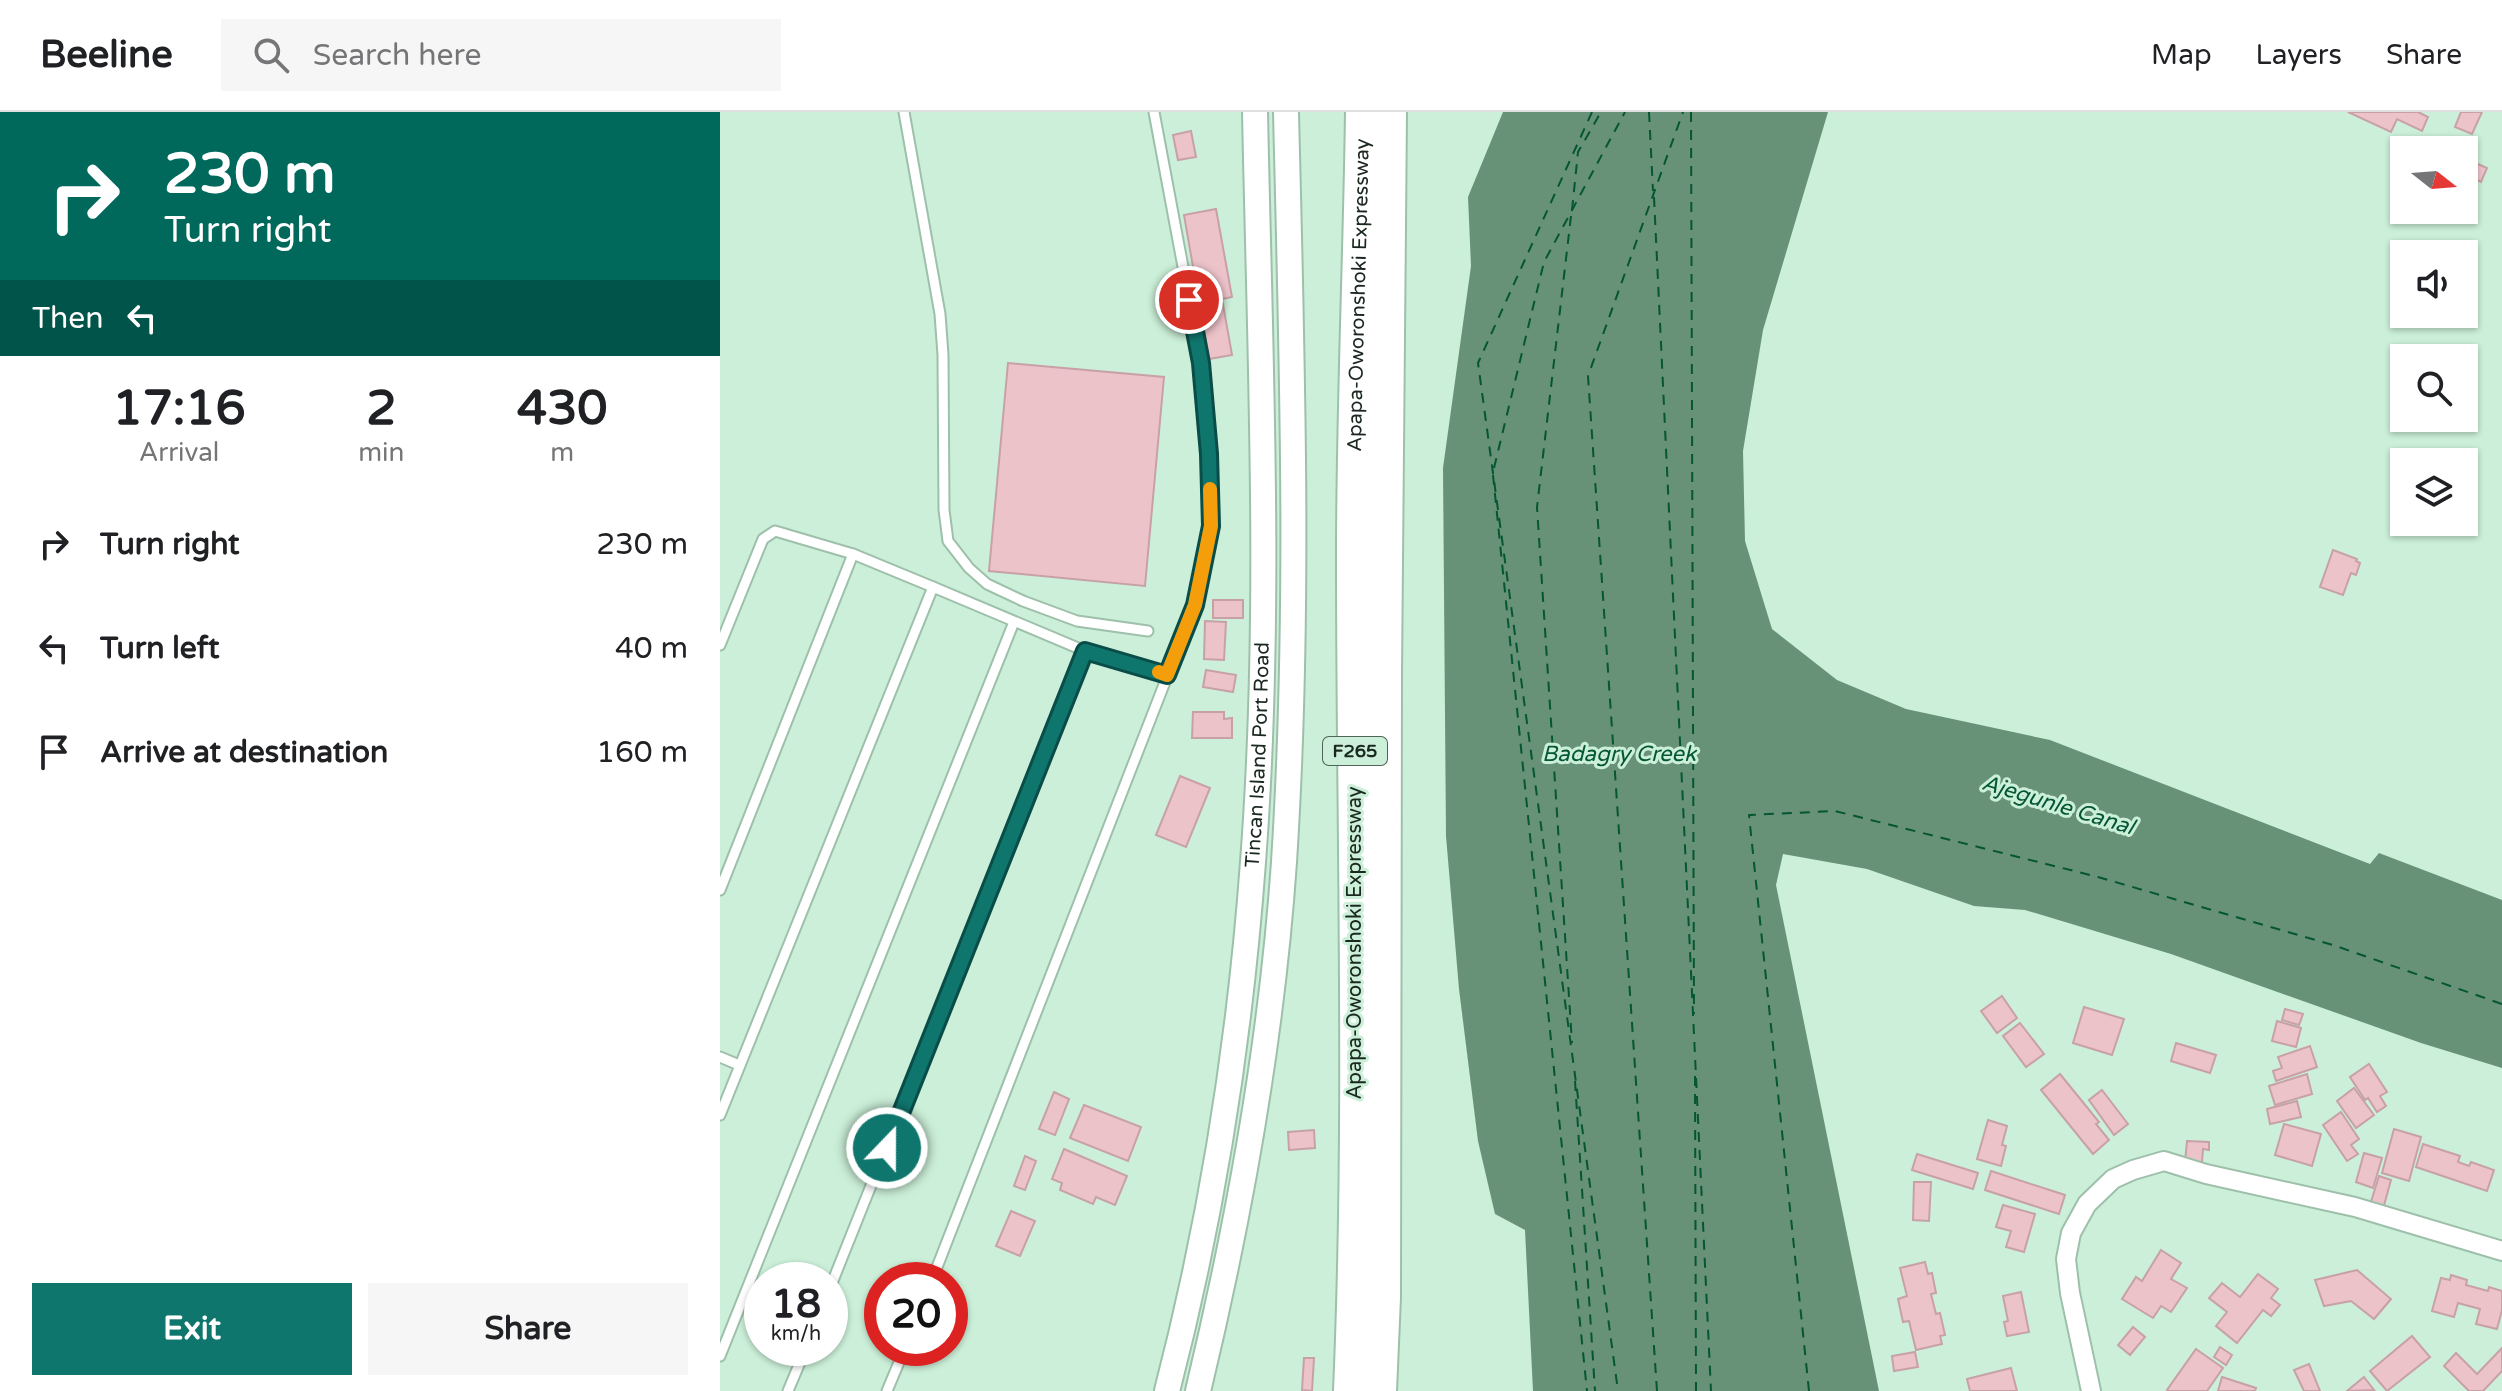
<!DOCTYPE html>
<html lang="en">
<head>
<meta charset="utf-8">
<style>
	:root { --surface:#fff; --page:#f6f6f6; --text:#202124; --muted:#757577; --line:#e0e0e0; --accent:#0f766e }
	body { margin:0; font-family:"Varela Round",sans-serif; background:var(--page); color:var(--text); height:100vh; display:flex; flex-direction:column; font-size:30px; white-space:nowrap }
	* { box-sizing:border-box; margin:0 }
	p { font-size:26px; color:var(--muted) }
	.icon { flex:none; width:44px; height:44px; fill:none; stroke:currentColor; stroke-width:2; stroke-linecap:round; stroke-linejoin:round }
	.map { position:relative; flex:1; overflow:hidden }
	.sheet { display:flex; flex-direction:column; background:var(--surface); width:720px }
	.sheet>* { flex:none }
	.top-card { background:#00695c; color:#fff; overflow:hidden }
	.needle { width:52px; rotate:107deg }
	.fabs { position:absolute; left:1670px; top:24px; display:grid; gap:16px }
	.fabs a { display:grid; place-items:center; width:88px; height:88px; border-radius:0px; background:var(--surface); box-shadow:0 2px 6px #0004; font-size:40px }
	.speed { position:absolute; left:24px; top:1150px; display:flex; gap:16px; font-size:40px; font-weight:700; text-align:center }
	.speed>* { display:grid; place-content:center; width:104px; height:104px; border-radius:50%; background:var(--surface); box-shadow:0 2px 6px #0004; line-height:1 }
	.speed small { font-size:20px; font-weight:400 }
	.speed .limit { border:12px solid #d22; background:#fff; color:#111 }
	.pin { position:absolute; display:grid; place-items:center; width:68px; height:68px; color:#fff; margin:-34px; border:4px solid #fff; border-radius:50%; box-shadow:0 2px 8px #0007 }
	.me { position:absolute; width:88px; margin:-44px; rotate:22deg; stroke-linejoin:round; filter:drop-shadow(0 0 6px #0008) }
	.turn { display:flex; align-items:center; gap:28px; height:168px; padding:0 32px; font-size:36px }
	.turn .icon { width:104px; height:104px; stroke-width:2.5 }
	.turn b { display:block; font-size:56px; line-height:68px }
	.then { display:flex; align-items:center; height:76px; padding:0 32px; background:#0003; gap:16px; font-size:30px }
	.eta { display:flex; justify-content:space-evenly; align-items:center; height:136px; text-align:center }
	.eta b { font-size:48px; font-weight:700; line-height:56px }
	.cta { display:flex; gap:16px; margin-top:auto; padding:16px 32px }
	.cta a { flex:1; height:92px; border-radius:0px; background:var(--accent); color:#fff; font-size:32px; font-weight:700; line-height:92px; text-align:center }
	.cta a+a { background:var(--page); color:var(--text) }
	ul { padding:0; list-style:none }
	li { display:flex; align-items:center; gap:24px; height:104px; padding:0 32px }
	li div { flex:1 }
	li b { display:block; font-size:30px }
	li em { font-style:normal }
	header { display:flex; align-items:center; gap:48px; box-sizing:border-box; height:112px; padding:0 40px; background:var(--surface); border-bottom:2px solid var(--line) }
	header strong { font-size:38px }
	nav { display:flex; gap:44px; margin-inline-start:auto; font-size:28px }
	.search { width:560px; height:72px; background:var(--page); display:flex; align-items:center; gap:20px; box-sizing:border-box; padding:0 28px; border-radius:0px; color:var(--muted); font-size:30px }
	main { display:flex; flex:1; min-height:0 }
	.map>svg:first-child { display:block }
	.water { fill:#679278 }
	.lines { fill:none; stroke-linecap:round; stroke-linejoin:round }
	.ferry { stroke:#055633; stroke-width:2; stroke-dasharray:10 8; stroke-linecap:butt }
	.building { fill:#edc3ca; stroke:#c8a1a7; stroke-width:2 }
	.service-casing { stroke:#9ec0ab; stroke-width:13 }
	.minor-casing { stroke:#9ec0ab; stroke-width:22 }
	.tertiary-casing { stroke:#9ec0ab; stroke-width:28 }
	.motorway-casing { stroke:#9ec0ab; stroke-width:38 }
	.service { stroke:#fff; stroke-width:9 }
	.minor { stroke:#fff; stroke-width:18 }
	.tertiary { stroke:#fff; stroke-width:24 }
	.motorway { stroke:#fff; stroke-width:34 }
	.route-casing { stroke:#0a4d48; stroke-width:20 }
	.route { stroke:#0f766e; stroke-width:14 }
	.slow { stroke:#f59e0b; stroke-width:14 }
	.labels { text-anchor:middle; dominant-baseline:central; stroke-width:6; stroke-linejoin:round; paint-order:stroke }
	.shield { fill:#cbefd8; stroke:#4f6456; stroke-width:2 }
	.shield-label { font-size:18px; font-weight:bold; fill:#1a281f }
	.street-label { font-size:20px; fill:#1a281f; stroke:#cbefd8 }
	.water-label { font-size:22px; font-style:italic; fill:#055633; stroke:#cbefd8 }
</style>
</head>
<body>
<header>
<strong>Beeline</strong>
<div class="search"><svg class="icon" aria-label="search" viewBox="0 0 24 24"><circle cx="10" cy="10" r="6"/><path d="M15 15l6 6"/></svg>Search here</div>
<nav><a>Map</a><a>Layers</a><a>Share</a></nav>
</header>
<main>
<section class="sheet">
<div class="top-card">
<div class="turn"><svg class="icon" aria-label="right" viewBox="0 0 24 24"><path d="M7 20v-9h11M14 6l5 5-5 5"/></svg><div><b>230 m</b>Turn right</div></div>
<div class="then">Then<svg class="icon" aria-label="left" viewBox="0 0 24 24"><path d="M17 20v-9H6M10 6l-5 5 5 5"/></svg></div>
</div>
<div class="eta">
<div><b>17:16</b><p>Arrival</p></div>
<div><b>2</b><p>min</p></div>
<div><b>430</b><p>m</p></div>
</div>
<ul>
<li><svg class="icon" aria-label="right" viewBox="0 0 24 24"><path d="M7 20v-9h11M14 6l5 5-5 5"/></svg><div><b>Turn right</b></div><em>230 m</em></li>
<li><svg class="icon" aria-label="left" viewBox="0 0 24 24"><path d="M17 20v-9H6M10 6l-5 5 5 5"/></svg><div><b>Turn left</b></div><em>40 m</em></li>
<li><svg class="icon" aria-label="arrive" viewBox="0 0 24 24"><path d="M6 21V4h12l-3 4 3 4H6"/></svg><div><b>Arrive at destination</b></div><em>160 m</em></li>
</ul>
<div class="cta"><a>Exit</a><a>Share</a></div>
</section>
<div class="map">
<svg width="1782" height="1279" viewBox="0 0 1782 1279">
	<rect width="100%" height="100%" fill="#cbefd8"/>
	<polygon class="water" points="783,0 1108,0 1043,218 1023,339 1025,429 1052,517 1117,568 1186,597 1330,628 1650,752 1659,741 1782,788 1782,956 1701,931 1451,842 1305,798 1254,794 1147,757 1063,742 1056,773 1159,1279 813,1279 805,1118 775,1102 758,1029 739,877 726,724 723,356 751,154 748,85"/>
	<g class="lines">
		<g class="ferry">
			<polyline points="872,0 758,251 898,1279"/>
			<polyline points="929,0 933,79"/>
			<polyline points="971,0 974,902"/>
			<polyline points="934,85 991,1279"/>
			<polyline points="852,98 858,40 881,0"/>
			<polyline points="851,104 817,395 852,931"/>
			<polyline points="774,356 824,150 905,0"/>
			<polyline points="773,363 867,1279"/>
			<polyline points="975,964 976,1279"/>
			<polyline points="855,969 875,1279"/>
			<polyline points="937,1279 868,264 963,0"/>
			<polyline points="1089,1279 1029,703 1115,699 1378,765 1613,833 1782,892"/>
		</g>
	</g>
	<g class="building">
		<polygon points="1628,0 1698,0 1708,5 1702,19 1677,7 1671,20"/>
		<polygon points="1741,0 1762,0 1752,22 1735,15"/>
		<polygon points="471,19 476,45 458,48 453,23"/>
		<polygon points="1744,46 1767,56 1761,70 1744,62"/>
		<polygon points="496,97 512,185 502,187 512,243 489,247 464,103"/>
		<polygon points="288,251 444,265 425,474 269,459"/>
		<polygon points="1613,438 1637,447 1636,449 1640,451 1636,463 1631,461 1623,483 1600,475"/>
		<rect x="493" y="488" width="30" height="18"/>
		<polygon points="485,509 506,510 504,548 484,547"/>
		<polygon points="486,558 516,563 513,580 483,575"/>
		<polygon points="473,600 504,600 504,607 512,606 512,626 472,626"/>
		<polygon points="460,664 490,676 466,735 436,723"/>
		<polygon points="1282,884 1297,906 1277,921 1261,899"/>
		<polygon points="1364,895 1404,907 1392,943 1353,931"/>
		<polygon points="1565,897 1583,902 1579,913 1562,908"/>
		<polygon points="1557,909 1581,916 1576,935 1552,929"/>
		<polygon points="1300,911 1324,942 1306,955 1283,924"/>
		<polygon points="1456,931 1496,943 1490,961 1451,949"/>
		<polygon points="1590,934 1597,955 1556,969 1553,959 1562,956 1558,945"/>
		<polygon points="1649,952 1667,980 1660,984 1666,994 1657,1000 1648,986 1645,988 1630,965"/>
		<polygon points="1340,962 1379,1010 1376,1012 1389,1028 1373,1042 1321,978"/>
		<polygon points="1587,962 1592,982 1555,993 1549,974"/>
		<polygon points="1634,976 1654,1003 1636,1016 1617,989"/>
		<polygon points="1382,978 1408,1012 1394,1023 1369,988"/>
		<polygon points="334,980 349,987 335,1023 319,1017"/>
		<polygon points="1577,989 1581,1005 1550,1012 1547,997"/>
		<polygon points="364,993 421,1015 408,1049 350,1026"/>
		<polygon points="1621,1000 1639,1027 1631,1033 1638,1042 1627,1049 1603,1013"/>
		<polygon points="1268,1008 1287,1014 1282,1033 1286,1034 1281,1054 1257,1047"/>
		<polygon points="1564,1012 1601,1022 1592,1054 1555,1043"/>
		<polygon points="1674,1017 1701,1025 1689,1069 1662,1061"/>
		<polygon points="594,1018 595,1036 569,1038 568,1020"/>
		<polygon points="1467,1029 1489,1030 1489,1038 1483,1037 1482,1050 1465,1050"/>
		<polygon points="1703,1032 1740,1044 1738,1050 1749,1054 1751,1050 1774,1058 1767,1079 1696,1055"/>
		<polygon points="344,1037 407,1064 395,1093 376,1085 373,1092 340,1078 342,1071 332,1067"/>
		<polygon points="1644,1041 1662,1046 1653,1076 1636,1070"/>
		<polygon points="1197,1042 1258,1061 1253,1077 1192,1058"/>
		<polygon points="305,1044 316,1049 305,1078 294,1074"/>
		<polygon points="1271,1059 1345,1083 1339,1102 1265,1078"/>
		<polygon points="1659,1064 1671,1068 1663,1097 1650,1093"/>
		<polygon points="1194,1070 1211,1070 1209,1109 1193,1108"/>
		<polygon points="1283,1093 1315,1102 1304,1140 1286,1135 1291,1119 1276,1115"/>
		<polygon points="291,1099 315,1109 300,1144 276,1134"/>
		<polygon points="1441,1138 1461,1151 1451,1167 1467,1176 1451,1200 1441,1194 1433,1206 1402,1187 1416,1165 1422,1169"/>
		<polygon points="1205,1150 1208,1162 1212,1161 1216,1181 1211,1182 1216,1202 1220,1201 1225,1223 1220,1224 1222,1232 1196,1238 1189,1209 1183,1210 1178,1187 1187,1184 1180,1156"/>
		<polygon points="1637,1158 1671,1187 1654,1207 1631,1189 1604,1194 1595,1168"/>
		<polygon points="1538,1162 1558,1177 1551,1186 1560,1193 1551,1204 1543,1198 1517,1231 1496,1214 1507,1200 1489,1186 1502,1171 1520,1185"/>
		<polygon points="1731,1163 1747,1168 1746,1173 1768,1179 1769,1175 1782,1179 1782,1198 1777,1217 1756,1212 1760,1197 1738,1191 1734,1205 1712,1199 1721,1166 1730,1168"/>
		<polygon points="1301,1180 1309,1220 1287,1224 1284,1210 1288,1209 1283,1184"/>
		<polygon points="1413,1215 1425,1225 1410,1243 1398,1233"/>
		<polygon points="1692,1224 1710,1245 1667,1279 1650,1259"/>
		<polygon points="1500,1235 1512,1243 1506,1253 1494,1245"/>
		<polygon points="1782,1236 1782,1259 1763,1279 1749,1279 1724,1254 1736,1241 1757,1262"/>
		<polygon points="1476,1237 1503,1256 1487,1279 1449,1279 1447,1278"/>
		<polygon points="1195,1240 1198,1255 1174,1259 1172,1244"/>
		<polygon points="584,1246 594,1246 592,1279 582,1278"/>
		<polygon points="1589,1252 1600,1279 1584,1279 1574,1258"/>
		<polygon points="1291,1256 1297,1279 1250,1279 1247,1267"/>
		<polygon points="1502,1265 1536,1276 1535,1279 1498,1279"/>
		<polygon points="1644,1265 1654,1278 1627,1279"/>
	</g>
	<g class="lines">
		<g class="service-casing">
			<g id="service">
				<polyline points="184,0 220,202 223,243 224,398 228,429 249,456 267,472 303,489 357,509 428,519"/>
				<polyline points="0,533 43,427 55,419 133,442 213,475"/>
				<polyline points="0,778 133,442"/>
				<polyline points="0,945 19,953"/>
				<polyline points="0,1003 213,475 365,539 447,563"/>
				<polyline points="212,1168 475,493 491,414 489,342 481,251 434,0"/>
				<polyline points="110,1176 365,539"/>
				<polyline points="0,1244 294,510"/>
				<polyline points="68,1279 86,1236"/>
				<polyline points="167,1279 185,1236"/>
			</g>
		</g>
		<g class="minor-casing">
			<polyline id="minor" points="1371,1279 1350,1181 1346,1147 1351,1121 1367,1092 1393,1067 1413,1058 1444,1049 1486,1062 1635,1095 1782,1139"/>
		</g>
		<g class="tertiary-casing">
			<g id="tertiary">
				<path id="s1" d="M447 1279C492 1106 520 928 533 750 552 501 540 250 535 0"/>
				<path d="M478 1279C519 1109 552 925 564 750 580 500 572 250 566 0"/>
			</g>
		</g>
		<g class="motorway-casing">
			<g id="motorway">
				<path id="s2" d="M631 1279C643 1001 634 722 634 443 634 296 641 148 643 0"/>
				<polyline points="659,1279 663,1185 664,561 669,0"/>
			</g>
		</g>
		<use href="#service" class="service"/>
		<use href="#minor" class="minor"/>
		<use href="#tertiary" class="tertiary"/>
		<use href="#motorway" class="motorway"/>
	</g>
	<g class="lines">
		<g class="route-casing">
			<polyline id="route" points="167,1036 365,539 447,563 475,493 491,414 489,342 481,251 469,188"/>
		</g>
		<use href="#route" class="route"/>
		<polyline class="slow" points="439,560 447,563 475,493 491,414 490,377"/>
	</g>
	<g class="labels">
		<rect class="shield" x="603" y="625" width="64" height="28" rx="6"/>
		<g class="shield-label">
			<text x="635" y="639">F265</text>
		</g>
		<g class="street-label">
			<text stroke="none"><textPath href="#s2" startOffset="1096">Apapa-Oworonshoki Expressway</textPath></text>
			<text stroke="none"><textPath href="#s1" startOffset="644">Tincan Island Port Road</textPath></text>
			<text transform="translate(635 831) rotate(-90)">Apapa-Oworonshoki Expressway</text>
		</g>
		<g class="water-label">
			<text x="899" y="642">Badagry Creek</text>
			<text transform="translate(1338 693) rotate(17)">Ajegunle Canal</text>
		</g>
	</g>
</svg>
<div class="fabs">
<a><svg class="needle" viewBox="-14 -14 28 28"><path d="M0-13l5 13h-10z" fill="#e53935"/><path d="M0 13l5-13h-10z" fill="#757577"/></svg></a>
<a><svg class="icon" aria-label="sound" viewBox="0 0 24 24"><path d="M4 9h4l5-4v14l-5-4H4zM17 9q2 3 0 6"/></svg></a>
<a><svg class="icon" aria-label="search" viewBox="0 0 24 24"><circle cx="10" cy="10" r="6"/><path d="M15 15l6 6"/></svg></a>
<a><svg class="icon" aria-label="layers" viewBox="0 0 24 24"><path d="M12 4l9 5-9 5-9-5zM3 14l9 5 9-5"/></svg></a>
</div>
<div class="speed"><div>18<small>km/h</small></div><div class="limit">20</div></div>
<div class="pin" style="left:469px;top:188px;background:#d93025"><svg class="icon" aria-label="arrive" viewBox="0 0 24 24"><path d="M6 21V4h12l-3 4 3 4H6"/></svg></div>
<svg class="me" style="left:167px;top:1036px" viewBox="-20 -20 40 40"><circle r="17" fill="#0f766e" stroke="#fff" stroke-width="3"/><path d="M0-11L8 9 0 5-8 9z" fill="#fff"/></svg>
</div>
</main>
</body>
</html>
